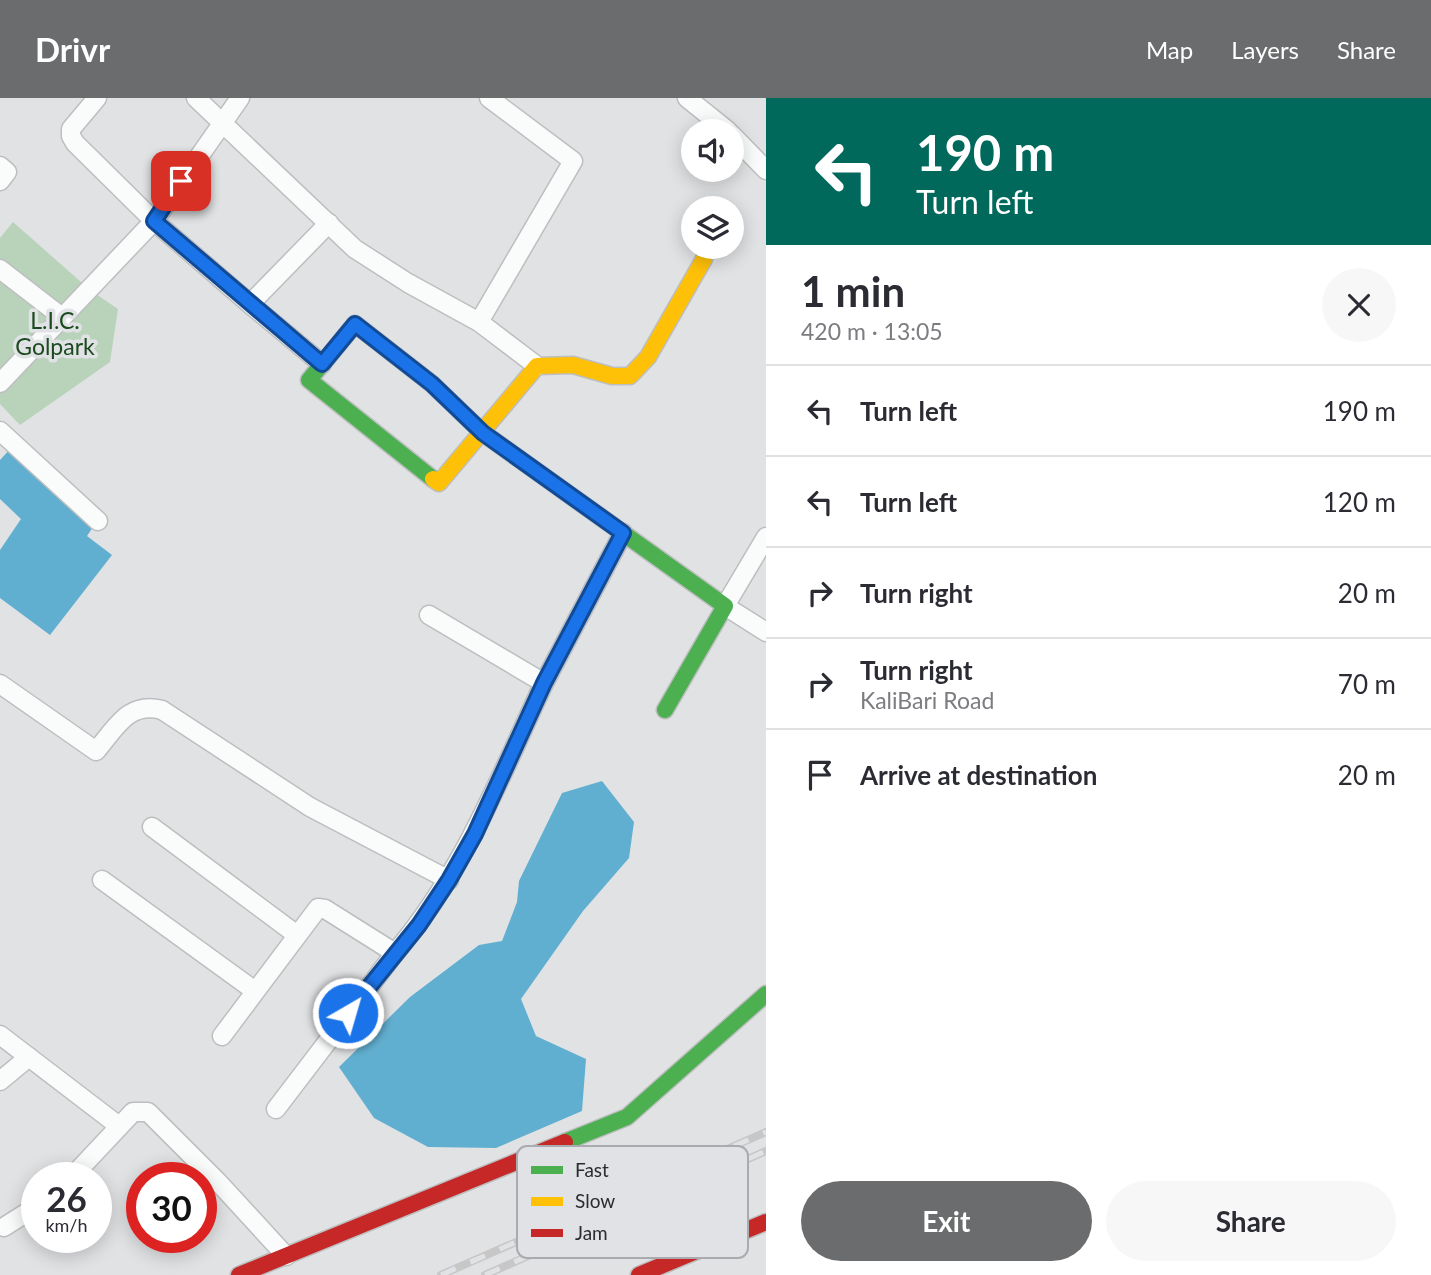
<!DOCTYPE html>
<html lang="en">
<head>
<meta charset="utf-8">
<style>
	:root { --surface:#fff; --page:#f7f7f7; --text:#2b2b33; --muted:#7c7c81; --line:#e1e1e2; --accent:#6b6c6d }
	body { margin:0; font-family:Lato,sans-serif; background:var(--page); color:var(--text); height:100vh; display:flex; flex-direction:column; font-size:26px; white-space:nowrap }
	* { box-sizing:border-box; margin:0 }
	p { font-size:23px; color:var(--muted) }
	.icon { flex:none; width:38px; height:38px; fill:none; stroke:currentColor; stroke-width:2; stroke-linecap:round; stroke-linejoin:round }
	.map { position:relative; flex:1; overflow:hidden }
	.side { display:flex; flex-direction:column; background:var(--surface); width:665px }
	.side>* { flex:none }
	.top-card { background:#00695c; color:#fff; overflow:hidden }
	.tools { position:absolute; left:681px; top:21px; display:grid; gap:14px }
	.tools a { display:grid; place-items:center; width:63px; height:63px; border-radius:50%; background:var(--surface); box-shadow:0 4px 18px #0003; font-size:35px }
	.speed { position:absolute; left:21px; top:1064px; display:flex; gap:14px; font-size:35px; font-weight:700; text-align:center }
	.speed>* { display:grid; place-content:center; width:91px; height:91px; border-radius:50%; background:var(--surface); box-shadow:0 4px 18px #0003; line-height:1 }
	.speed small { font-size:18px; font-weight:400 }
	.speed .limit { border:10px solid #d22; background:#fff; color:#111 }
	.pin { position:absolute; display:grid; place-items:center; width:60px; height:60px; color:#fff; margin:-30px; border-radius:14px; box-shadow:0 4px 10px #0006 }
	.me { position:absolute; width:77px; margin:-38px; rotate:38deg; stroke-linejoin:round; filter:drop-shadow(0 0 5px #0008) }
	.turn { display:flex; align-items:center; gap:24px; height:147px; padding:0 35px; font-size:32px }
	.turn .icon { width:91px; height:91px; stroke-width:2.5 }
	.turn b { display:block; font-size:49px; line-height:60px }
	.round { display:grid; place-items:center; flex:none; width:74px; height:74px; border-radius:37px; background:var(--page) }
	.head { display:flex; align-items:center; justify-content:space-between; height:119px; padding:0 35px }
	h1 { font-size:42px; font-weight:700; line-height:52px }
	.action { display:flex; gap:14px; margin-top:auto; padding:14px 35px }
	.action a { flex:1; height:80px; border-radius:42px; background:var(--accent); color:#fff; font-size:28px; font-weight:700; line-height:80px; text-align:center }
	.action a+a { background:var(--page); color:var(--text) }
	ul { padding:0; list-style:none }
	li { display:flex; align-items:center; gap:21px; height:91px; padding:0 35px; border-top:2px solid var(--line) }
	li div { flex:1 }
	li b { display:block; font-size:26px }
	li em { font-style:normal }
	header { display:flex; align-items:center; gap:42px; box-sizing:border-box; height:98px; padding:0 35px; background:var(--accent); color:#fff }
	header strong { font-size:33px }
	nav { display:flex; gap:38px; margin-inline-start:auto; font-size:24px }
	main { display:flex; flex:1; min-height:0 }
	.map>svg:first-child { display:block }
	.green { fill:#b9d3bb }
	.water { fill:#61afd0 }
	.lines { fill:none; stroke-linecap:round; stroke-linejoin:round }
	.street-casing { stroke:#bdbebf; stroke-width:21 }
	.fast-casing { stroke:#bdbebf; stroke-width:19 }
	.slow-casing { stroke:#bdbebf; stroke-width:19 }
	.jam-casing { stroke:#bdbebf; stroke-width:19 }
	.street { stroke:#fafbfb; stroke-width:18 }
	.fast { stroke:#4caf50; stroke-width:16 }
	.slow { stroke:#ffc107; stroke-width:16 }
	.jam { stroke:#c62828; stroke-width:16 }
	.rail-casing { stroke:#c7c7c7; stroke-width:8 }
	.rail { stroke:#e0e2e5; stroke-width:5; stroke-dasharray:16; stroke-linecap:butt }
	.route-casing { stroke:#114b97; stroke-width:18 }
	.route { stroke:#1a73e8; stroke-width:12 }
	.labels { text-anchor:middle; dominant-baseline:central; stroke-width:7; stroke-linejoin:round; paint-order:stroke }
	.park-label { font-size:23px; fill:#1a4a1e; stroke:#e0e2e5 }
	.key { fill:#e0e2e5; stroke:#aaabae; stroke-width:2 }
	.key-label { font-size:19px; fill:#2b2c2d }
</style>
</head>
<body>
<header>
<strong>Drivr</strong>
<nav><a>Map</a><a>Layers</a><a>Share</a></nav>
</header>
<main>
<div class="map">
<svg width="766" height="1177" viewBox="0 0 766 1177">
	<rect width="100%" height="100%" fill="#e1e2e4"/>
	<polygon class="green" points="13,124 90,192 118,211 110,264 20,327 0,306 0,140"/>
	<g class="water">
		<polygon points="12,349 95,426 87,438 112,457 50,537 0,500 0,452 21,421 0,401 0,362"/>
		<polygon points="602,683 634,724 629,760 583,813 521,901 536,938 586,961 582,1013 496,1050 428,1049 374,1020 339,969 410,899 479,847 502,843 517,804 519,783 562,695"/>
	</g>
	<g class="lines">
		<g class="street-casing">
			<g id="street">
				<polyline points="97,0 71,31 71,38 75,45 154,123 250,206 329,125"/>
				<polyline points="196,0 355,151 408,185 479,224 537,268"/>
				<polyline points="687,0 728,33"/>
				<polyline points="732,37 766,72"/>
				<polyline points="0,68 7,74 0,83"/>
				<polyline points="0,171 62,219"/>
				<polyline points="250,206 322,266"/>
				<polyline points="479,224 573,63 489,0"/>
				<polyline points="0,285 154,123 240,0"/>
				<polyline points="0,333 98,423"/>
				<polyline points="766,439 725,508 766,534"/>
				<polyline points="544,585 623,435"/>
				<path d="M0 586 96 653C116 630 128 603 162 612L310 709 449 782"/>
				<polyline points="152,729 297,837"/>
				<polyline points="102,782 255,893"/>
				<path d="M395 855C463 775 500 679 544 585L429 517"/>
				<polyline points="0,937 119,1028"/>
				<polyline points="222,938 318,810 325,811 395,855 276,1011"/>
				<polyline points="0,983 29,959"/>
				<polyline points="71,1080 133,1014 148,1014 219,1085 286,1158"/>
				<polyline points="4,1129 37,1108"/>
			</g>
		</g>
		<g class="fast-casing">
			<g id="fast">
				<polyline points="433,381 309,282 355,226 432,286 483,335 725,508 665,612"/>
				<polyline points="565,1044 627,1019 766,896"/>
			</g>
		</g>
		<g class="slow-casing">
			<polyline id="slow" points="433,381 439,385 537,268 573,267 612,278 630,278 648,259 704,161"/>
		</g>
		<g class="jam-casing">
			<g id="jam">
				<polyline points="239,1177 565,1044"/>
				<polyline points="639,1177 766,1124"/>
			</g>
		</g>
		<use href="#street" class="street"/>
		<use href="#fast" class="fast"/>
		<use href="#slow" class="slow"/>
		<use href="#jam" class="jam"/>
		<g class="rail-casing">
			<g id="rail">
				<polyline points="441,1177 766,1034"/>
				<polyline points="485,1177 766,1053"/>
			</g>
		</g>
		<use href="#rail" class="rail"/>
	</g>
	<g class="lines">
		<g class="route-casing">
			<polyline id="route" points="181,83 154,123 322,266 355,226 432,286 483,335 623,435 544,585 475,736 449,782 419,827 348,915"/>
		</g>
		<use href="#route" class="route"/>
	</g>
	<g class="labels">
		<g class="park-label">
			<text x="55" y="222">L.I.C.<tspan x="55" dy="26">Golpark</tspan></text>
		</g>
	</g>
	<rect x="517" y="1048" width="231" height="112" rx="10" class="key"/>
	<rect x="531" y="1068" width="32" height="8" fill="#4caf50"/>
	<rect x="531" y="1099" width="32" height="9" fill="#ffc107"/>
	<rect x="531" y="1131" width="32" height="8" fill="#c62828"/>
	<g class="key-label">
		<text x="575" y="1079">Fast</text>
		<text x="575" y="1110">Slow</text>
		<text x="575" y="1142">Jam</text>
	</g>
</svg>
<div class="tools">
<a><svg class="icon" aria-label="sound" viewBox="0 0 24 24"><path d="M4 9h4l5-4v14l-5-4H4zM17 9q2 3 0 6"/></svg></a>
<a><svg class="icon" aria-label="layers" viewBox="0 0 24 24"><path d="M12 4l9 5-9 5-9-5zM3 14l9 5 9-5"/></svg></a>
</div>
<div class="speed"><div>26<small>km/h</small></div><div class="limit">30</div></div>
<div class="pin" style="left:181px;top:83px;background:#d93025"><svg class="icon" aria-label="arrive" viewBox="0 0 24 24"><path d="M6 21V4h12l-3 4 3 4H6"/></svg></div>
<svg class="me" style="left:348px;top:915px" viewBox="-20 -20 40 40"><circle r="17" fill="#1a73e8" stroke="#fff" stroke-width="3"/><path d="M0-11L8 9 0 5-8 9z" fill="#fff"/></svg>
</div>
<section class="side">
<div class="top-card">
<div class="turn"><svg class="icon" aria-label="left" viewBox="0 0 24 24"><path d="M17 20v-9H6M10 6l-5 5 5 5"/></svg><div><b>190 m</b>Turn left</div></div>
</div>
<div class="head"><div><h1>1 min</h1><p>420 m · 13:05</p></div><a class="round"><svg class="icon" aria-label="close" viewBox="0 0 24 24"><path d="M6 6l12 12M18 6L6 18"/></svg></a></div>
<ul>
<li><svg class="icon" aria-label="left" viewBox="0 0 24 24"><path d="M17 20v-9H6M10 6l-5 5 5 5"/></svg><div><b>Turn left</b></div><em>190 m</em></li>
<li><svg class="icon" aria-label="left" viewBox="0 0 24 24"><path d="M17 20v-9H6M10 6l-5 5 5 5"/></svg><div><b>Turn left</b></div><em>120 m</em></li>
<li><svg class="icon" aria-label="right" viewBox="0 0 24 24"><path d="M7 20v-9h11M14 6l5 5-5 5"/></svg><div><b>Turn right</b></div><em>20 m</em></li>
<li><svg class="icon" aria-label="right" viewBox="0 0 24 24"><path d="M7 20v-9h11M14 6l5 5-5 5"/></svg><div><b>Turn right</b><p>KaliBari Road</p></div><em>70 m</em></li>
<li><svg class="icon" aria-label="arrive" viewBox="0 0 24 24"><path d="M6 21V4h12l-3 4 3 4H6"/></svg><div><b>Arrive at destination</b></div><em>20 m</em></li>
</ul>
<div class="action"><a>Exit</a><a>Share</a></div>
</section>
</main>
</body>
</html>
